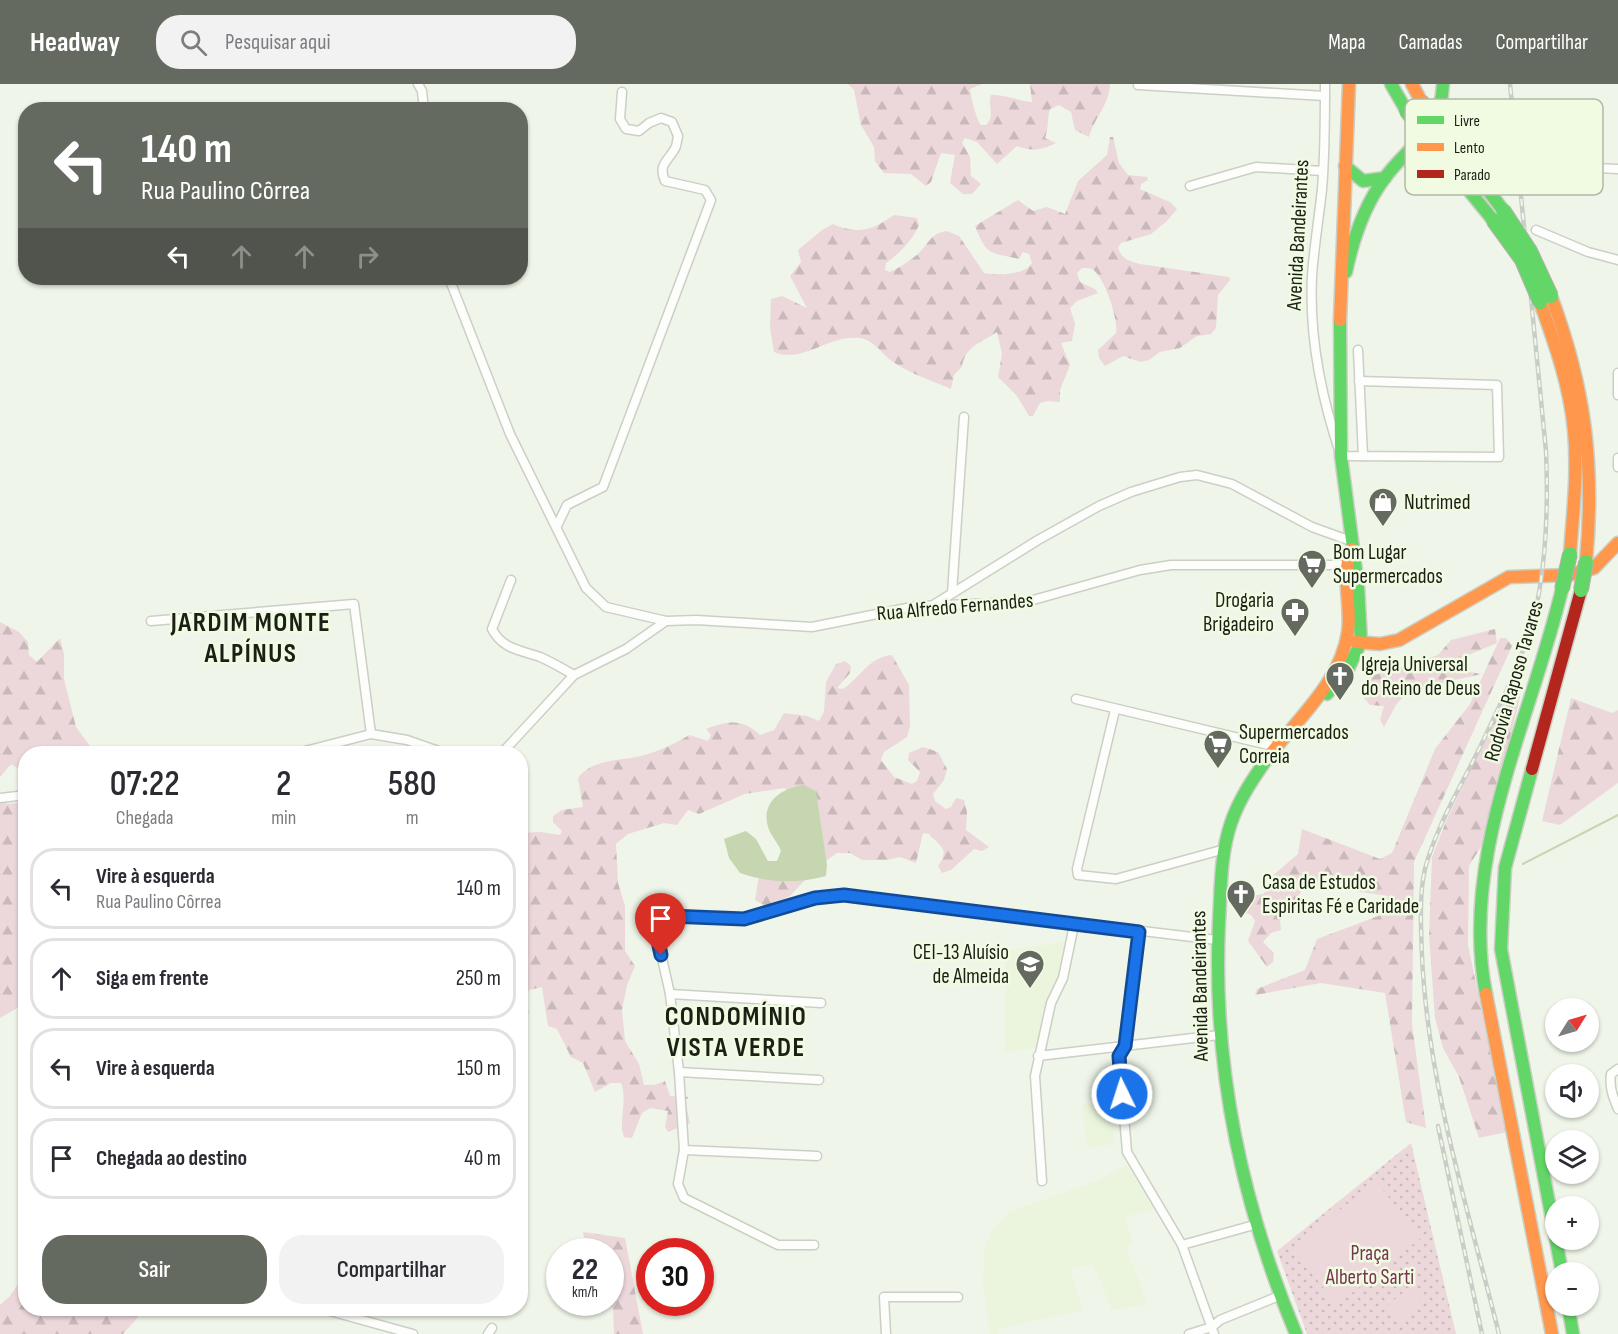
<!DOCTYPE html>
<html lang="pt">
<head>
<meta charset="utf-8">
<style>
	:root { --surface:#fff; --page:#f2f2f3; --text:#2b2b33; --muted:#7c7c81; --line:#e1e1e2; --accent:#656a60 }
	body { margin:0; font-family:"Sofia Sans Condensed",sans-serif; background:var(--page); color:var(--text); height:100vh; display:flex; flex-direction:column; font-size:22px; white-space:nowrap }
	* { box-sizing:border-box; margin:0 }
	p { font-size:20px; color:var(--muted) }
	.icon { flex:none; width:33px; height:33px; fill:none; stroke:currentColor; stroke-width:2; stroke-linecap:round; stroke-linejoin:round }
	.map { position:relative; flex:1; overflow:hidden }
	.details { position:absolute; left:18px; top:662px; width:510px; height:570px; display:flex; flex-direction:column; background:var(--surface); border-radius:24px; box-shadow:0 2px 4px #0004 }
	.details>* { flex:none }
	.banner { position:absolute; left:18px; top:18px; width:510px; height:183px; border-radius:24px; box-shadow:0 2px 4px #0004; background:#656a60; color:#fff; overflow:hidden }
	.needle { width:39px; rotate:53deg }
	.controls { position:absolute; left:1545px; top:914px; display:grid; gap:12px }
	.controls a { display:grid; place-items:center; width:54px; height:54px; border-radius:50%; background:var(--surface); box-shadow:0 2px 4px #0004; font-size:30px }
	.speed { position:absolute; left:546px; top:1154px; display:flex; gap:12px; font-size:30px; font-weight:700; text-align:center }
	.speed>* { display:grid; place-content:center; width:78px; height:78px; border-radius:50%; background:var(--surface); box-shadow:0 2px 4px #0004; line-height:1 }
	.speed small { font-size:15px; font-weight:400 }
	.speed .limit { border:9px solid #d22; background:#fff; color:#111 }
	.pin { position:absolute; display:grid; place-items:center; width:51px; height:51px; color:#fff; margin:-62px -26px; border-radius:50% 50% 50% 0; rotate:-45deg; box-shadow:0 0 6px #0007 }
	.pin .icon { rotate:45deg }
	.me { position:absolute; width:66px; margin:-33px; rotate:356deg; stroke-linejoin:round; filter:drop-shadow(0 0 4px #0008) }
	.turn { display:flex; align-items:center; gap:21px; height:126px; padding:0 24px; font-size:27px }
	.turn .icon { width:78px; height:78px; stroke-width:2.5 }
	.turn b { display:block; font-size:42px; line-height:51px }
	.lanes { display:flex; align-items:center; height:57px; padding:0 24px; background:#0003; justify-content:center; gap:30px; direction:ltr }
	.lanes .off { opacity:.35 }
	.eta { display:flex; justify-content:space-evenly; align-items:center; height:102px; text-align:center }
	.eta b { font-size:36px; font-weight:600; line-height:42px }
	.button { display:flex; gap:12px; margin-top:auto; padding:12px 24px }
	.button a { flex:1; height:69px; border-radius:24px; background:var(--accent); color:#fff; font-size:24px; font-weight:600; line-height:69px; text-align:center }
	.button a+a { background:var(--page); color:var(--text) }
	ul { padding:0; list-style:none }
	li { display:flex; align-items:center; gap:18px; height:81px; margin:0 12px 9px; padding:0 12px; border:3px solid var(--line); border-radius:24px }
	li div { flex:1 }
	li b { display:block; font-size:22px }
	li em { font-style:normal }
	header { display:flex; align-items:center; gap:36px; box-sizing:border-box; height:84px; padding:0 30px; background:var(--accent); color:#fff }
	header strong { font-size:28px }
	nav { display:flex; gap:33px; margin-inline-start:auto; font-size:21px }
	.search { width:420px; height:54px; background:var(--page); display:flex; align-items:center; gap:15px; box-sizing:border-box; padding:0 21px; border-radius:24px; color:var(--muted); font-size:22px }
	.map>svg:first-child { display:block }
	.built { fill:#ebf5dd }
	.grass { fill:url(#grass-dots) }
	.forest { fill:url(#forest-firs) }
	.pitch { fill:#ecd8db }
	.water { fill:#c6d6b1 }
	.lines { fill:none; stroke-linecap:round; stroke-linejoin:round }
	.stream { stroke:#c6d6b1; stroke-width:2 }
	.street-casing { stroke:#cbcfc5; stroke-width:11 }
	.fast-casing { stroke:#cbcfc5; stroke-width:15 }
	.slow-casing { stroke:#cbcfc5; stroke-width:15 }
	.jam-casing { stroke:#cbcfc5; stroke-width:15 }
	.street { stroke:#fdfefc; stroke-width:8 }
	.fast { stroke:#63d668; stroke-width:12 }
	.slow { stroke:#ff974d; stroke-width:12 }
	.jam { stroke:#b3261e; stroke-width:12 }
	.rail-casing { stroke:#caccc9; stroke-width:4.5 }
	.rail { stroke:#f0fbe2; stroke-width:2; stroke-dasharray:7; stroke-linecap:butt }
	.fast-bridge-casing { stroke:#b8b0ae; stroke-width:16; stroke-linecap:butt }
	.slow-bridge-casing { stroke:#b8b0ae; stroke-width:16; stroke-linecap:butt }
	.fast-bridge { stroke:#63d668; stroke-width:14 }
	.slow-bridge { stroke:#ff974d; stroke-width:14 }
	.route-casing { stroke:#114b97; stroke-width:15 }
	.route { stroke:#1a73e8; stroke-width:10 }
	.labels { text-anchor:middle; dominant-baseline:central; stroke-width:5; stroke-linejoin:round; paint-order:stroke }
	.street-label { font-size:21px; fill:#1b1f16; stroke:#f0fbe2 }
	.poi-label { font-size:21px; fill:#1b1f16; stroke:#f0fbe2; text-anchor:start }
	.park-label { font-size:21px; fill:#763552; stroke:#f0fbe2 }
	.district-label { font-size:27px; font-weight:bold; letter-spacing:1.5px; fill:#1b1f16; stroke:#f0fbe2 }
	.key { fill:#f0fbe2; stroke:#b0b9a5; stroke-width:1.5 }
	.key-label { font-size:16px; fill:#1b1f16 }
</style>
</head>
<body>
<header>
<strong>Headway</strong>
<div class="search"><svg class="icon" aria-label="search" viewBox="0 0 24 24"><circle cx="10" cy="10" r="6"/><path d="M15 15l6 6"/></svg>Pesquisar aqui</div>
<nav><a>Mapa</a><a>Camadas</a><a>Compartilhar</a></nav>
</header>
<div class="map">
<svg width="1618" height="1250" viewBox="0 0 1618 1250">
	<defs>
		<pattern id="grass-dots" width="8" height="8" patternUnits="userSpaceOnUse" patternTransform="scale(1.5)"><rect width="8" height="8" fill="#ecd8db"/><path d="M2 2h.1M6 6h.1" fill="none" stroke="#cab9bb" stroke-width="1.8" stroke-linecap="round"/></pattern>
		<pattern id="forest-firs" width="22" height="20" patternUnits="userSpaceOnUse" patternTransform="scale(1.5)"><rect width="22" height="20" fill="#ecd8db"/><path d="M5 1l3.5 6h-7zM16 11l3.5 6h-7z" fill="#cab9bb"/></pattern>
	</defs>
	<rect width="100%" height="100%" fill="#eff5e8"/>
	<g class="built">
		<polygon points="1068,857 1060,893 1037,964 1005,968 1005,867"/>
		<polygon points="1112,1016 1114,1060 1087,1064 1082,1021"/>
		<polygon points="1127,1081 1156,1125 1124,1133 1133,1158 1126,1164 1148,1220 1112,1226 1093,1180 1070,1185 1083,1226 998,1245 999,1250 990,1250 983,1198 984,1167 993,1145 1009,1128 1099,1096"/>
	</g>
	<polygon class="grass" points="1411,1059 1456,1250 1307,1250 1277,1167"/>
	<g class="forest">
		<path d="M848 0H982L970 5C971 13 976 35 981 41H986C996 32 987 21 991 11 1005 10 1018 17 1032 18L1030 0H1110C1109 22 1095 32 1089 53L1075 46 1071 28 1059 21 1050 25C1047 34 1049 43 1045 54L1056 59C1042 66 1032 68 1017 62L997 80 977 58 965 54 962 59 970 73 971 92 981 100 972 110H963L950 99 955 71 941 69 931 98 926 102 911 90 884 89 875 77 874 63 861 41 854 6Z"/>
		<path d="M1110 53H1113L1119 79 1128 91 1147 93 1148 96 1141 100 1140 105 1170 118 1177 125 1167 137 1151 150 1121 159 1118 164C1122 175 1129 177 1140 180L1229 193 1230 196 1218 211 1216 244 1211 250 1197 252 1180 264 1160 268 1149 276 1141 278 1123 272 1105 282 1099 274 1098 266 1116 249C1119 237 1104 191 1092 185 1089 184 1085 184 1082 184L1077 189 1080 198 1095 205 1098 209 1077 217 1070 224 1075 240 1072 257 1061 259 1070 281 1060 306V318L1047 317 1040 319 1033 332H1029L1017 312 998 293 1002 270 997 248C982 258 964 263 962 283L954 291 951 305C929 295 909 290 889 275 880 267 872 255 859 254 829 250 803 280 774 268L770 243 771 215 782 212 807 224 790 192 801 178 798 166 822 146 833 140C857 151 873 146 894 131L917 134 919 141C912 157 900 169 886 179L885 186 890 188C899 184 911 176 918 170 929 160 930 149 947 147L959 152 984 189C998 192 1025 191 1032 179L1029 170 1023 168 1019 175C990 168 987 173 975 142L1018 116 1033 127 1047 123 1065 130 1078 97 1107 71Z"/>
		<polygon points="0,538 19,548 28,558 29,571 37,578 60,554 64,570 64,595 76,643 90,662 71,669 26,669 25,689 11,680 0,693"/>
		<polygon points="1495,545 1497,559 1454,577 1457,586 1482,590 1409,606 1396,621 1384,643 1380,636 1384,622 1370,621 1362,612 1371,592 1438,571 1451,556"/>
		<polygon points="1500,554 1506,554 1512,562 1414,778 1412,940 1426,1044 1406,1038 1385,909 1321,899 1255,911 1257,905 1305,886 1317,855 1381,831 1388,812 1307,800 1280,837 1281,846 1271,849 1263,858 1274,869 1273,878 1267,883 1248,857 1255,837 1251,831 1244,828 1244,813 1263,810 1271,803 1271,793 1298,770 1302,745 1380,775 1392,769 1435,665 1470,620"/>
		<path d="M892 571 909 601 910 642 907 653 884 668 881 676 894 693 912 700 917 697 920 688 908 676 909 669 923 663 938 668 947 685 944 696 933 710 935 717 946 725 951 723 956 714 964 716 967 728 966 746 989 763 982 767 974 765 951 786 942 789 938 782C950 765 941 763 929 750L923 749 916 779 900 773 887 776H862L850 769H837L817 783 790 812 767 823 755 816 759 791 799 759 795 711 784 704 745 710 699 730 688 726 677 741 664 739 628 750 616 760 618 799 625 822V867L635 882 627 901 622 926 625 957 639 980 644 1001H654L665 997 670 1012 689 1013 677 1023 687 1025 690 1039 668 1048 665 1043 668 1027 650 1024 642 1029 632 1054 624 1053C618 1035 628 1017 621 999H611L595 1008 583 979 571 973 557 945 548 942 542 903 529 906 526 912 529 930 521 933V749L541 748 560 751 562 747 553 738V732L562 726 583 723 578 694C592 674 625 677 645 671 659 667 677 659 689 651L708 657 711 651 706 645C728 637 742 634 760 651L774 646 784 629 807 632 819 637 824 628 826 598 836 580 845 577 851 582 850 589 837 604 843 605C861 593 869 573 892 571Z"/>
		<polygon points="1514,596 1520,613 1485,756 1469,782 1468,861 1507,1048 1479,1054 1459,993 1443,964 1435,934 1429,852 1432,773 1447,735"/>
		<polygon points="1571,614 1612,629 1618,626 1618,699 1560,741 1542,737"/>
		<polygon points="4,715 7,720 25,718 26,919 0,934 0,716"/>
		<polygon points="583,1148 625,1154 643,1250 614,1250 613,1225 607,1218 610,1218 610,1167 587,1167"/>
		<polygon points="25,1189 26,1224 146,1224 123,1250 0,1250 0,1221 11,1211"/>
	</g>
	<g class="pitch">
		<polygon points="1376,1097 1421,1154 1337,1221 1292,1164"/>
		<polygon points="1410,1203 1423,1218 1399,1239 1385,1223"/>
	</g>
	<path class="water" d="M804 701 816 707 827 781 826 792C797 800 769 799 740 789L729 774 724 755 746 747 756 755 768 777H777L781 767C778 759 772 753 769 746 759 719 781 704 804 701Z"/>
	<g class="lines">
		<polyline class="stream" points="1523,780 1618,731"/>
		<g class="street-casing">
			<g id="street">
				<polyline points="418,0 422,7 424,26"/>
				<path d="M1325 0C1325 35 1325 71 1322 105 1319 134 1314 163 1312 192 1309 253 1322 316 1341 372L1499 373 1497 301 1359 297"/>
				<polyline points="1138,1 1325,12"/>
				<polyline points="1524,81 1618,85"/>
				<polyline points="1190,102 1256,83 1323,87"/>
				<polyline points="1536,146 1588,168 1618,176"/>
				<polyline points="449,194 510,350 586,504 606,523 666,537"/>
				<polyline points="1358,266 1363,372"/>
				<polyline points="1618,289 1618,311"/>
				<polyline points="1618,374 1618,383"/>
				<path d="M557 442 567 421 603 403 711 116 705 106 665 97C658 81 667 78 674 66 677 63 677 56 678 52L672 38 661 34 649 39 639 47 626 45 620 35 622 8"/>
				<path d="M511 496 492 545C503 566 521 566 540 573 552 578 563 585 574 591"/>
				<polyline points="952,509 964,333"/>
				<polyline points="935,520 1038,456 1099,422 1131,408 1180,393 1197,391 1232,400 1312,443 1351,457"/>
				<polyline points="151,537 354,520 371,650"/>
				<polyline points="1076,615 1277,663"/>
				<polyline points="1115,626 1077,785 1078,791 1116,795 1225,765"/>
				<polyline points="297,669 371,650 407,656 444,669"/>
				<polyline points="502,669 574,591 626,565 666,537 696,536 812,543 917,522 1026,518 1140,486 1171,481 1346,481"/>
				<polyline points="0,714 26,711"/>
				<polyline points="1139,848 1125,962 1119,972 1127,1068 1182,1161 1214,1250"/>
				<polyline points="670,910 821,919"/>
				<polyline points="1038,972 1219,951"/>
				<path d="M1618 985 1611 990C1609 1003 1613 1013 1618 1025"/>
				<polyline points="679,988 819,996"/>
				<polyline points="684,1066 817,1072"/>
				<polyline points="1042,1097 1035,992 1051,919 1063,894 1074,841"/>
				<polyline points="814,1161 778,1161 684,1114 678,1100 684,1066 679,988 670,910 657,852 659,839 669,832 744,835 815,814 844,811 1217,856"/>
				<polyline points="1182,1161 1254,1141"/>
				<polyline points="319,1224 413,1250"/>
				<polyline points="488,1250 492,1244"/>
				<polyline points="886,1250 884,1213 958,1213"/>
				<polyline points="1189,1250 1212,1243 1220,1236 1279,1212"/>
			</g>
		</g>
		<g class="fast-casing">
			<g id="fast">
				<polyline points="1391,0 1406,26"/>
				<polyline points="1446,51 1503,126"/>
				<polyline points="1434,64 1493,136"/>
				<polyline points="1345,82 1363,97 1385,94"/>
				<path d="M1346 188C1353 155 1364 122 1384 95 1410 59 1441 49 1443 0"/>
				<polyline points="1327,610 1348,585 1361,558 1358,502 1341,372 1340,236"/>
				<path d="M1269 672C1254 693 1239 715 1231 739 1220 771 1221 806 1219 838 1212 982 1241 1118 1296 1250"/>
				<polyline points="1532,685 1505,784 1501,865 1562,1188"/>
				<path d="M1486 910C1459 773 1531 636 1562 505"/>
				<polyline points="1568,1221 1573,1250"/>
			</g>
		</g>
		<g class="slow-casing">
			<g id="slow">
				<polyline points="1412,0 1421,17"/>
				<path d="M1551 212C1585 303 1595 381 1586 478"/>
				<path d="M1540 218C1555 260 1570 302 1574 346 1578 387 1573 429 1570 470"/>
				<polyline points="1340,236 1349,0"/>
				<polyline points="1356,558 1380,560 1399,556 1509,493 1569,491 1594,484 1618,459"/>
				<path d="M1269 672C1298 635 1341 597 1348 548 1352 520 1340 491 1352 465"/>
				<polyline points="1486,910 1552,1250"/>
			</g>
		</g>
		<g class="jam-casing">
			<polyline id="jam" points="1532,685 1581,506"/>
		</g>
		<use href="#street" class="street"/>
		<use href="#fast" class="fast"/>
		<use href="#slow" class="slow"/>
		<use href="#jam" class="jam"/>
		<g class="rail-casing">
			<g id="rail">
				<polyline points="1438,1042 1482,1250"/>
				<path d="M1499 1250C1468 1125 1428 1001 1422 872 1421 847 1419 809 1425 785 1437 740 1462 701 1482 659 1504 612 1530 561 1539 509 1547 462 1548 415 1546 367L1510 0"/>
			</g>
		</g>
		<use href="#rail" class="rail"/>
		<g class="fast-bridge-casing">
			<g id="fast-bridge">
				<polyline points="1406,26 1434,64"/>
				<polyline points="1503,126 1530,167 1551,212"/>
				<polyline points="1493,136 1522,176 1540,218"/>
				<polyline points="1562,505 1570,470"/>
				<polyline points="1581,506 1586,478"/>
			</g>
		</g>
		<g class="slow-bridge-casing">
			<polyline id="slow-bridge" points="1421,17 1446,51"/>
		</g>
		<use href="#fast-bridge" class="fast-bridge"/>
		<use href="#slow-bridge" class="slow-bridge"/>
	</g>
	<g class="lines">
		<g class="route-casing">
			<polyline id="route" points="661,871 657,852 659,839 669,832 744,835 815,814 844,811 1139,848 1125,962 1119,972 1122,1010"/>
		</g>
		<use href="#route" class="route"/>
	</g>
	<defs>
		<g id="shop-pin" transform="scale(1.5)"><path d="M0 17L-7.5 6A9.5 9.5 0 1 1 7.5 6Z" fill="#656a60" stroke="#f0fbe2"/><path d="M-5-2.5h2.3a2.7 3.5 0 0 1 5.4 0H5L5.5 6h-11ZM-1.5-2.5h3a1.5 2.3 0 0 0-3 0Z" fill="#fff"/></g>
		<g id="supermarket-pin" transform="scale(1.5)"><path d="M0 17L-7.5 6A9.5 9.5 0 1 1 7.5 6Z" fill="#656a60" stroke="#f0fbe2"/><path d="M-6-5.5h2.5l.6 2H6L4.5 2H-2.5L-4.4-4H-6ZM-1.5 3.2a1.3 1.3 0 1 0 .1 0ZM3 3.2a1.3 1.3 0 1 0 .1 0Z" fill="#fff"/></g>
		<g id="pharmacy-pin" transform="scale(1.5)"><path d="M0 17L-7.5 6A9.5 9.5 0 1 1 7.5 6Z" fill="#656a60" stroke="#f0fbe2"/><path d="M-2-6h4v4h4v4h-4v4h-4v-4h-4v-4h4Z" fill="#fff"/></g>
		<g id="church-pin" transform="scale(1.5)"><path d="M0 17L-7.5 6A9.5 9.5 0 1 1 7.5 6Z" fill="#656a60" stroke="#f0fbe2"/><path d="M-1.2-6h2.4v3.5h3.3v2.4h-3.3V6h-2.4V-.1h-3.3v-2.4h3.3Z" fill="#fff"/></g>
		<g id="school-pin" transform="scale(1.5)"><path d="M0 17L-7.5 6A9.5 9.5 0 1 1 7.5 6Z" fill="#656a60" stroke="#f0fbe2"/><path d="M0-5L7-2L0 1L-7-2ZM-4 1L0 2.5L4 1V4Q0 6-4 4Z" fill="#fff"/></g>
	</defs>
	<g fill-rule="evenodd">
		<use href="#shop-pin" x="1383" y="418"/>
		<use href="#supermarket-pin" x="1312" y="480"/>
		<use href="#pharmacy-pin" x="1295" y="528"/>
		<use href="#church-pin" x="1340" y="592"/>
		<use href="#supermarket-pin" x="1218" y="660"/>
		<use href="#church-pin" x="1241" y="810"/>
		<use href="#school-pin" x="1030" y="880"/>
	</g>
	<g class="labels">
		<g class="street-label">
			<text transform="translate(1298 151) rotate(-87)">Avenida Bandeirantes</text>
			<text transform="translate(955 523) rotate(-5)">Rua Alfredo Fernandes</text>
			<text transform="translate(1514 597) rotate(-74)">Rodovia Raposo Tavares</text>
			<text transform="translate(1200 902) rotate(-91)">Avenida Bandeirantes</text>
		</g>
		<g class="poi-label">
			<text x="1404" y="418">Nutrimed</text>
			<text x="1333" y="468">Bom Lugar<tspan x="1333" dy="24">Supermercados</tspan></text>
			<text x="1274" y="516" text-anchor="end">Drogaria<tspan x="1274" dy="24">Brigadeiro</tspan></text>
			<text x="1361" y="580">Igreja Universal<tspan x="1361" dy="24">do Reino de Deus</tspan></text>
			<text x="1239" y="648">Supermercados<tspan x="1239" dy="24">Correia</tspan></text>
			<text x="1262" y="798">Casa de Estudos<tspan x="1262" dy="24">Espiritas Fé e Caridade</tspan></text>
			<text x="1009" y="868" text-anchor="end">CEI-13 Aluísio<tspan x="1009" dy="24">de Almeida</tspan></text>
		</g>
		<g class="park-label">
			<text x="1370" y="1169">Praça<tspan x="1370" dy="24">Alberto Sarti</tspan></text>
		</g>
		<g class="district-label">
			<text x="251" y="539">JARDIM MONTE<tspan x="251" dy="31">ALPÍNUS</tspan></text>
			<text x="736" y="933">CONDOMÍNIO<tspan x="736" dy="31">VISTA VERDE</tspan></text>
		</g>
	</g>
	<rect x="1405" y="15" width="198" height="96" rx="9" class="key"/>
	<rect x="1417" y="32" width="27" height="8" fill="#63d668"/>
	<rect x="1417" y="59" width="27" height="8" fill="#ff974d"/>
	<rect x="1417" y="86" width="27" height="8" fill="#b3261e"/>
	<g class="key-label">
		<text x="1454" y="42">Livre</text>
		<text x="1454" y="69">Lento</text>
		<text x="1454" y="96">Parado</text>
	</g>
</svg>
<div class="controls">
<a><svg class="needle" viewBox="-14 -14 28 28"><path d="M0-13l5 13h-10z" fill="#e53935"/><path d="M0 13l5-13h-10z" fill="#7c7c81"/></svg></a>
<a><svg class="icon" aria-label="sound" viewBox="0 0 24 24"><path d="M4 9h4l5-4v14l-5-4H4zM17 9q2 3 0 6"/></svg></a>
<a><svg class="icon" aria-label="layers" viewBox="0 0 24 24"><path d="M12 4l9 5-9 5-9-5zM3 14l9 5 9-5"/></svg></a>
<a>+</a>
<a>−</a>
</div>
<div class="speed"><div>22<small>km/h</small></div><div class="limit">30</div></div>
<div class="pin" style="left:661px;top:871px;background:#d93025"><svg class="icon" aria-label="arrive" viewBox="0 0 24 24"><path d="M6 21V4h12l-3 4 3 4H6"/></svg></div>
<svg class="me" style="left:1122px;top:1010px" viewBox="-20 -20 40 40"><circle r="17" fill="#1a73e8" stroke="#fff" stroke-width="3"/><path d="M0-11L8 9 0 5-8 9z" fill="#fff"/></svg>
<div class="banner">
<div class="turn"><svg class="icon" aria-label="left" viewBox="0 0 24 24"><path d="M17 20v-9H6M10 6l-5 5 5 5"/></svg><div><b>140 m</b>Rua Paulino Côrrea</div></div>
<div class="lanes"><svg class="icon" aria-label="left" viewBox="0 0 24 24"><path d="M17 20v-9H6M10 6l-5 5 5 5"/></svg><svg class="icon off" aria-label="ahead" viewBox="0 0 24 24"><path d="M12 20V5M6 11l6-6 6 6"/></svg><svg class="icon off" aria-label="ahead" viewBox="0 0 24 24"><path d="M12 20V5M6 11l6-6 6 6"/></svg><svg class="icon off" aria-label="right" viewBox="0 0 24 24"><path d="M7 20v-9h11M14 6l5 5-5 5"/></svg></div>
</div>
<section class="details">
<div class="eta">
<div><b>07:22</b><p>Chegada</p></div>
<div><b>2</b><p>min</p></div>
<div><b>580</b><p>m</p></div>
</div>
<ul>
<li><svg class="icon" aria-label="left" viewBox="0 0 24 24"><path d="M17 20v-9H6M10 6l-5 5 5 5"/></svg><div><b>Vire à esquerda</b><p>Rua Paulino Côrrea</p></div><em>140 m</em></li>
<li><svg class="icon" aria-label="ahead" viewBox="0 0 24 24"><path d="M12 20V5M6 11l6-6 6 6"/></svg><div><b>Siga em frente</b></div><em>250 m</em></li>
<li><svg class="icon" aria-label="left" viewBox="0 0 24 24"><path d="M17 20v-9H6M10 6l-5 5 5 5"/></svg><div><b>Vire à esquerda</b></div><em>150 m</em></li>
<li><svg class="icon" aria-label="arrive" viewBox="0 0 24 24"><path d="M6 21V4h12l-3 4 3 4H6"/></svg><div><b>Chegada ao destino</b></div><em>40 m</em></li>
</ul>
<div class="button"><a>Sair</a><a>Compartilhar</a></div>
</section>
</div>
</body>
</html>
